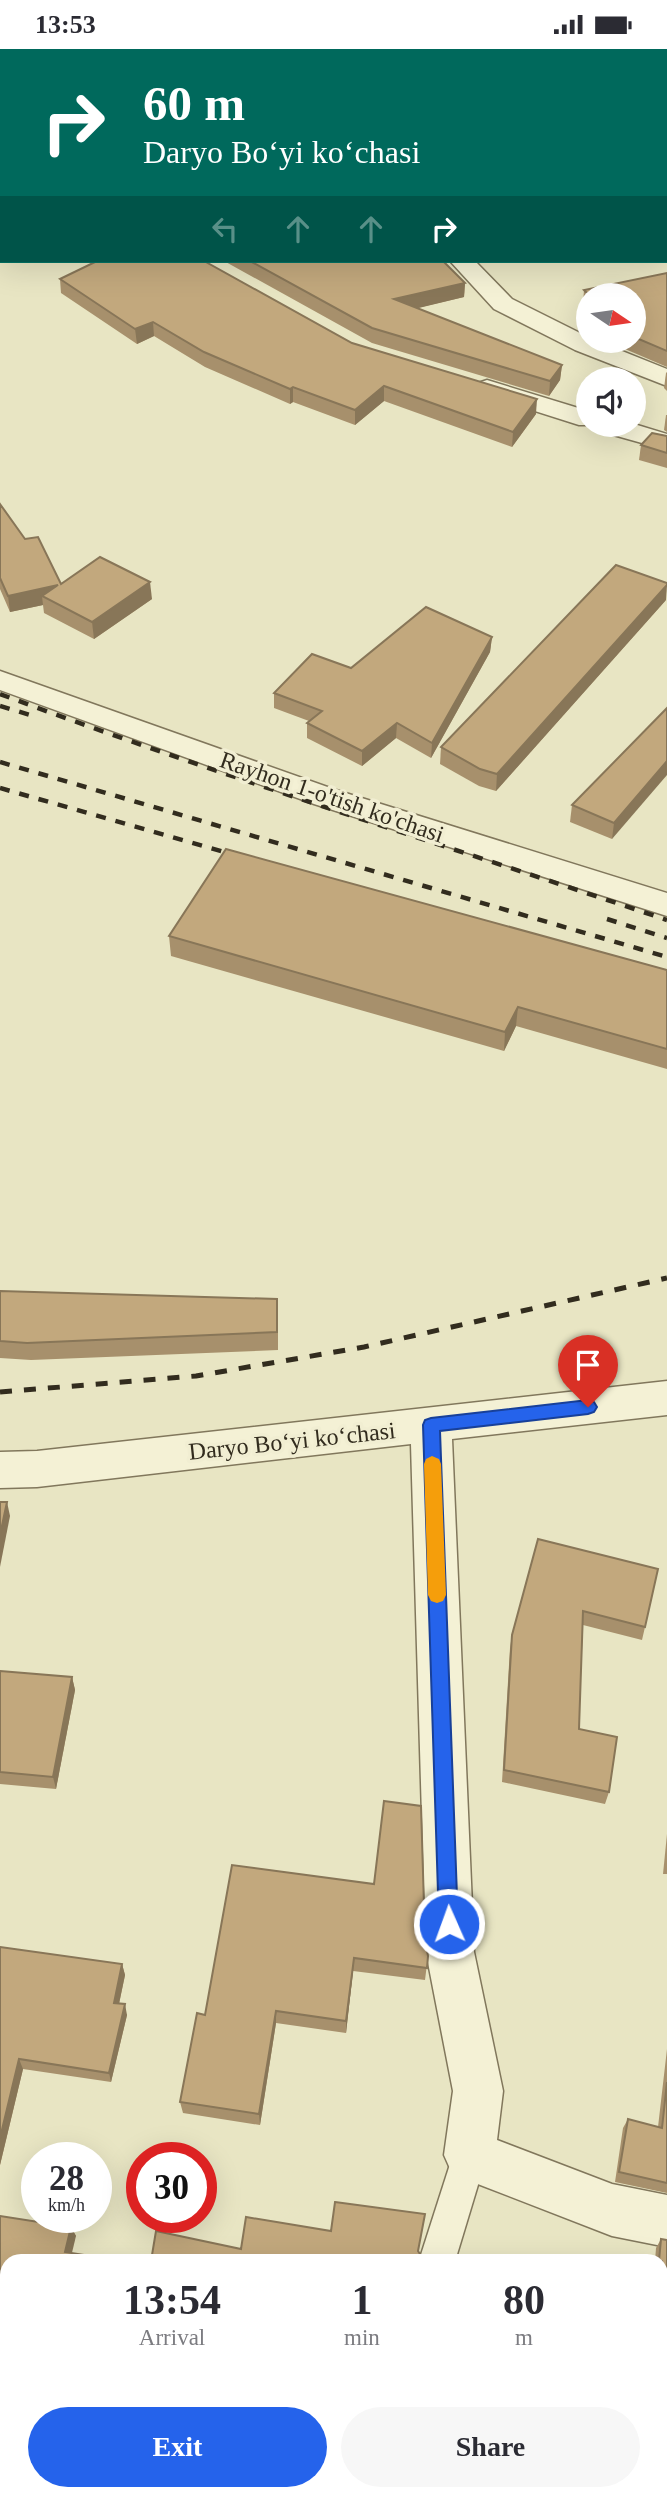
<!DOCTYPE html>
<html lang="en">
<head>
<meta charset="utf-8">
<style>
	:root { --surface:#fff; --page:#f7f7f7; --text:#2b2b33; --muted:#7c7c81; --accent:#2563eb }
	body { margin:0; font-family:Georgia,serif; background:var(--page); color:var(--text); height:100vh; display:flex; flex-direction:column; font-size:26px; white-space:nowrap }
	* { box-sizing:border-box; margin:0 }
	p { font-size:23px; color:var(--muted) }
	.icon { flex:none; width:38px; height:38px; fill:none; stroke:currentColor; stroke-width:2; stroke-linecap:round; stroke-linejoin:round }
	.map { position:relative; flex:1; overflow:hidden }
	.drawer { position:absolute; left:0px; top:2205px; width:668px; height:247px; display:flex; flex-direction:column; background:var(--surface); border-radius:21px 21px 0 0; box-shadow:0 7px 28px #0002 }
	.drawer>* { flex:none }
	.top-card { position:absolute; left:0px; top:0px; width:668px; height:214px; box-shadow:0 7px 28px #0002; background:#00695c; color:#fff; overflow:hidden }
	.needle { width:46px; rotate:103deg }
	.buttons { position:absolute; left:576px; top:234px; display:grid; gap:14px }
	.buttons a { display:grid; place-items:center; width:70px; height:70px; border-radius:50%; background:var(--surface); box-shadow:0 7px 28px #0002; font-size:35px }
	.speed { position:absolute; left:21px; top:2093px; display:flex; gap:14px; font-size:35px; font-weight:700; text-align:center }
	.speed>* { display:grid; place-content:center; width:91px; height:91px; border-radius:50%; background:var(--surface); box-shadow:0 7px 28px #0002; line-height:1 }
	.speed small { font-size:18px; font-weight:400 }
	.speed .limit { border:10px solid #d22; background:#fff; color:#111 }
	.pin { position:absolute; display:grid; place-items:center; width:60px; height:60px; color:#fff; margin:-72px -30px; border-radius:50% 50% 50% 0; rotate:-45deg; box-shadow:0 0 7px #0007 }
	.pin .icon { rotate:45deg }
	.me { position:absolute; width:77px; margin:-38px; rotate:358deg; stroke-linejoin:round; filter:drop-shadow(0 0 5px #0008) }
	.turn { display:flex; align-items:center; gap:24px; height:147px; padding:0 28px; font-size:32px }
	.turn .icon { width:91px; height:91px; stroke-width:2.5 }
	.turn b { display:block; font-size:49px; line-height:60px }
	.lanes { display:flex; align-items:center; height:66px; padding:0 28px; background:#0003; justify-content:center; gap:35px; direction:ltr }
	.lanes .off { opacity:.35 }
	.eta { display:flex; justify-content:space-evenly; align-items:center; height:119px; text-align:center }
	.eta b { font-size:42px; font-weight:700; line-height:49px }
	.primary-button { display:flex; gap:14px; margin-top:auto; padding:14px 28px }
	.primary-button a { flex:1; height:80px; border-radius:42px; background:var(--accent); color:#fff; font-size:28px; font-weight:700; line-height:80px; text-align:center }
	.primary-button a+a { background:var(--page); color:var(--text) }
	.status { display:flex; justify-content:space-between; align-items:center; height:49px; padding:0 35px; background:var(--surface); direction:ltr }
	.status svg { height:19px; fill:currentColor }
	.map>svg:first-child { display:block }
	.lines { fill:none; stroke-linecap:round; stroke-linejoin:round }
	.service-casing { stroke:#81775c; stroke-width:3 }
	.minor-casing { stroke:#81775c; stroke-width:3 }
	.service { fill:#f4f1d5; fill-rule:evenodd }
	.minor { fill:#f4f1d5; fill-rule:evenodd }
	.rail-far1 { stroke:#322c1e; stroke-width:4.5; stroke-dasharray:10 10; stroke-linecap:butt }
	.rail { stroke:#322c1e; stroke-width:5; stroke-dasharray:12 12; stroke-linecap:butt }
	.wall { fill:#a7906c }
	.shaded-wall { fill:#887658 }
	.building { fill:#c2a87d; stroke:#887658; stroke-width:2 }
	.route { fill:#2563eb; stroke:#184099; stroke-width:2 }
	.slow { fill:#f59e0b }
	.labels { text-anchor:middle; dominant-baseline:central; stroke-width:7; stroke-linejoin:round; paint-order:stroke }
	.street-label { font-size:24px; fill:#322c1e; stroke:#f1eed2 }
</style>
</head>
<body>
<div class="status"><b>13:53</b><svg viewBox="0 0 49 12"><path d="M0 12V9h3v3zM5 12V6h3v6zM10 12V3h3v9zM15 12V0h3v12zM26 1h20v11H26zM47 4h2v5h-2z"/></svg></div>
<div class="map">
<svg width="667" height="2451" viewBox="0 0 667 2451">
	<rect width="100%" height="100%" fill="#e8e5c3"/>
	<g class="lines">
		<g class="service-casing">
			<g id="service">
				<polygon points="2,140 2,150 0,151 0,141"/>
				<polygon points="470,2089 482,2094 487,2106 455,2212 419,2212 453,2106 458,2094"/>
				<polygon points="383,2445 421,2445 420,2451 382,2451"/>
			</g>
		</g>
		<g class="minor-casing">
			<g id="minor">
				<polygon points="450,212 475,212 512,250 588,288 588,292 597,292 667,320 667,337 575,301 494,260"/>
				<polygon points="487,331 588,362 588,376 594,376 579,376 478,344 474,339 478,334"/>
				<polygon points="634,375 667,385 667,401 599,382 595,376"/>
				<polygon points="0,622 336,741 667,844 667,867 314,755 0,641"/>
				<polygon points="667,1332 667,1366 452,1390 474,1903 503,2042 497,2091 612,2135 667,2146 667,2198 612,2187 470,2132 452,2124 444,2106 453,2042 426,1903 411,1395 37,1438 0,1439 0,1403 37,1402"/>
			</g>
		</g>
		<use href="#service" class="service"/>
		<use href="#minor" class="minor"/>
		<g class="rail-far1">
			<path d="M0 645C220 727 445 796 667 871"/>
			<polyline points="0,657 37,668"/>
			<polyline points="0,713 667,908"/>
			<polyline points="0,739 242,808"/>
			<polyline points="607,870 667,889"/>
		</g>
		<polyline class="rail" points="0,1343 196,1327 364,1298 667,1229"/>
	</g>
	<g class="wall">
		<polygon points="0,0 2,2 2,102 0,99"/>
		<polygon points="353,0 667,0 667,147 667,2 354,2"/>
		<polygon points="224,212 443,212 465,234 464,248 417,259 562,316 560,331 549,347 372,294"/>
		<polygon points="667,224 667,318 625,300 617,292 634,292 634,247 588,247 588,261 583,255 584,241"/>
		<polygon points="60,230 352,294 536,365 512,398 384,352 355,376 293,353 290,355 205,318 154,287 137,295 61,244"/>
		<polygon points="667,323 667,342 664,339 666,324"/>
		<polygon points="666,366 667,366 667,383 664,381"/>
		<polygon points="667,387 667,419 639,411 641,396"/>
		<polygon points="0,455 25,490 61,535 152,550 94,590 44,564 43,556 10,563 0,540"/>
		<polygon points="666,551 496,742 479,737 440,715 441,698"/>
		<polygon points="492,588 490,603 431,709 396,689 362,717 307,689 307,674 309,672 274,659 274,644 351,619"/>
		<polygon points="667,659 612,790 570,773 572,756"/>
		<polygon points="169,887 667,921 667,1020 516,977 504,1002 171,907"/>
		<polygon points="0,1242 278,1267 278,1301 31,1311 0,1309"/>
		<polygon points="538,1490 645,1578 642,1591 583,1576 579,1680 609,1743 605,1755 502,1733 510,1599 512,1586"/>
		<polygon points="0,1622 72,1628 75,1641 56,1740 0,1735"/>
		<polygon points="667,1785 667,1825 663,1825"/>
		<polygon points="232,1816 425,1890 428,1907 425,1931 353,1922 346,1984 276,1974 260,2076 183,2064 180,2053 205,1966"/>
		<polygon points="0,1898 122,1915 125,1926 119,1955 127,1966 111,2033 23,2020 0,2116"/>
		<polygon points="667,2000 667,2144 615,2133 623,2079 628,2070 658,2078"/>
		<polygon points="0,2167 71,2178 76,2187 7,2212 7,2303 0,2302"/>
		<polygon points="661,2190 667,2191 667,2237 662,2235 662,2212 655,2212 656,2199"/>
	</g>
	<g class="shaded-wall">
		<polygon points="465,234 464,248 394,265 394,250"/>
		<polygon points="153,273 154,287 137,295 135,280"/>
		<polygon points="562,316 560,331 549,347 550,332"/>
		<polygon points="384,337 384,352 355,376 355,361"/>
		<polygon points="293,338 293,353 290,355 290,340"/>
		<polygon points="537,350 536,365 512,398 513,383"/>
		<polygon points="150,533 152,550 94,590 92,573"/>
		<polygon points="58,536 42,547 43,556 10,563 8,547"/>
		<polygon points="667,536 666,551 496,742 497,725"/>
		<polygon points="492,588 490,603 431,709 432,694"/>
		<polygon points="397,674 396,689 362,717 362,702"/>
		<polygon points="667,712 667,726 612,790 614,774"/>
		<polygon points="518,958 516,977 504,1002 505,983"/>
		<polygon points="7,1453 10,1467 0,1518 0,1486"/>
		<polygon points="72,1628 75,1641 56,1740 53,1728"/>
		<polygon points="354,1909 353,1922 346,1984 346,1972"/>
		<polygon points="122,1915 125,1926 117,1964 114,1954"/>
		<polygon points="125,1955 127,1966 111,2033 109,2024"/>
		<polygon points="276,1962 276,1974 260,2076 259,2065"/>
		<polygon points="19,2010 23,2020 0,2116 0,2089"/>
		<polygon points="71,2178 76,2187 70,2212 65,2203"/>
	</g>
	<g class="building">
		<polygon points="0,0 233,0 233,2 2,2 2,92 0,88"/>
		<polygon points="365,0 667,0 667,131 667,2 367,2"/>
		<polygon points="97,212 204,212 352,294 537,350 513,383 384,337 355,361 293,338 290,340 204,303 153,273 135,280 60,230"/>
		<polygon points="250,212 443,212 465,234 394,250 562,316 550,332 372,279"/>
		<polygon points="667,224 667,302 634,288 634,247 590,247 584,241"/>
		<polygon points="652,384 667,387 667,404 641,396"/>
		<polygon points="0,455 25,490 38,488 61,535 100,508 150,533 92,573 42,547 58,536 8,547 0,529"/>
		<polygon points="616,516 667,534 667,536 497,725 480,720 441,698"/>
		<polygon points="426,558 492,588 432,694 397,674 362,702 307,674 322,662 274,644 312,605 351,619"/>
		<polygon points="667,659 667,712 614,774 572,756"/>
		<polygon points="226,800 667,921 667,1000 518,958 505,983 169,887"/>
		<polygon points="0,1242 277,1250 277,1283 27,1294 0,1292"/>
		<polygon points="0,1453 7,1453 0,1486"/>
		<polygon points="538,1490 658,1520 645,1578 583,1562 579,1680 617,1688 609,1743 504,1721 512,1586"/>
		<polygon points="0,1622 72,1628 53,1728 0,1723"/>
		<polygon points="384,1752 421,1757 425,1890 428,1907 427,1919 354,1909 346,1972 276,1962 259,2065 180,2053 197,1964 205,1966 232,1816 374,1835"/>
		<polygon points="0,1898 122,1915 114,1954 125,1955 109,2024 19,2010 0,2089"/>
		<polygon points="667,2033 667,2134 619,2123 628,2070 662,2079"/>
		<polygon points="335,2153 425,2165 418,2202 420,2205 419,2212 151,2212 156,2182 241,2200 246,2168 331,2182"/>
		<polygon points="0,2167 71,2178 65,2203 122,2212 7,2212 7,2297 0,2295"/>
		<polygon points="661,2190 667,2191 667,2227 662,2226 662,2212 659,2212"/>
		<polygon points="7,2370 7,2445 230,2445 231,2451 0,2451 0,2372"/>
	</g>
	<polygon class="route" points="588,1351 594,1353 597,1358 594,1363 588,1365 440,1382 458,1875 456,1882 449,1885 442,1882 439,1875 423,1376 425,1371 431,1369"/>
	<polygon class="slow" points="432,1407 439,1410 441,1415 446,1546 443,1552 437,1554 431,1552 428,1546 424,1415 426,1410"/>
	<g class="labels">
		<g class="street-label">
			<text transform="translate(332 748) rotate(19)">Rayhon 1-o'tish ko'chasi</text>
			<text transform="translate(292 1392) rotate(-6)">Daryo Boʻyi koʻchasi</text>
		</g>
	</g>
</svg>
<div class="buttons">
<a><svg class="needle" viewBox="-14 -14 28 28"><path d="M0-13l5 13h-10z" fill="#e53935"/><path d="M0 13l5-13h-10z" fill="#7c7c81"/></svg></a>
<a><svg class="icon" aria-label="sound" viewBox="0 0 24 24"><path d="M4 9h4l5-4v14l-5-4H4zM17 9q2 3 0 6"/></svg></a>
</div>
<div class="speed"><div>28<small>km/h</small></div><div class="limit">30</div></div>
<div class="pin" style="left:588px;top:1358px;background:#d93025"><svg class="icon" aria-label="arrive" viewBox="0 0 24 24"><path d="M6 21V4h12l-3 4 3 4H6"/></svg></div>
<svg class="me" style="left:449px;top:1875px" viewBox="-20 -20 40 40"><circle r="17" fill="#2563eb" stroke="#fff" stroke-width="3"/><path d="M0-11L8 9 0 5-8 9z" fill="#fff"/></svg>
<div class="top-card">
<div class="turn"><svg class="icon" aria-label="right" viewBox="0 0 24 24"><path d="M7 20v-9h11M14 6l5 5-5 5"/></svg><div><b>60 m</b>Daryo Boʻyi koʻchasi</div></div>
<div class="lanes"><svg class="icon off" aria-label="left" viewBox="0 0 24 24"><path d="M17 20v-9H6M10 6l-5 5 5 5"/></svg><svg class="icon off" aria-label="ahead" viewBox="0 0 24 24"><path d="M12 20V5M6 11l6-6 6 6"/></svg><svg class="icon off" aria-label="ahead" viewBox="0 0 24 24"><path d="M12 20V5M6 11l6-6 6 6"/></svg><svg class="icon" aria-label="right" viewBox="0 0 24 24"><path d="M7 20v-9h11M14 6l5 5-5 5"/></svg></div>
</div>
<section class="drawer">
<div class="eta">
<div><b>13:54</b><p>Arrival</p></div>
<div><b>1</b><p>min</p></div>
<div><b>80</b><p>m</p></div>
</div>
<div class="primary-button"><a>Exit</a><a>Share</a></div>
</section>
</div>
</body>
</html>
